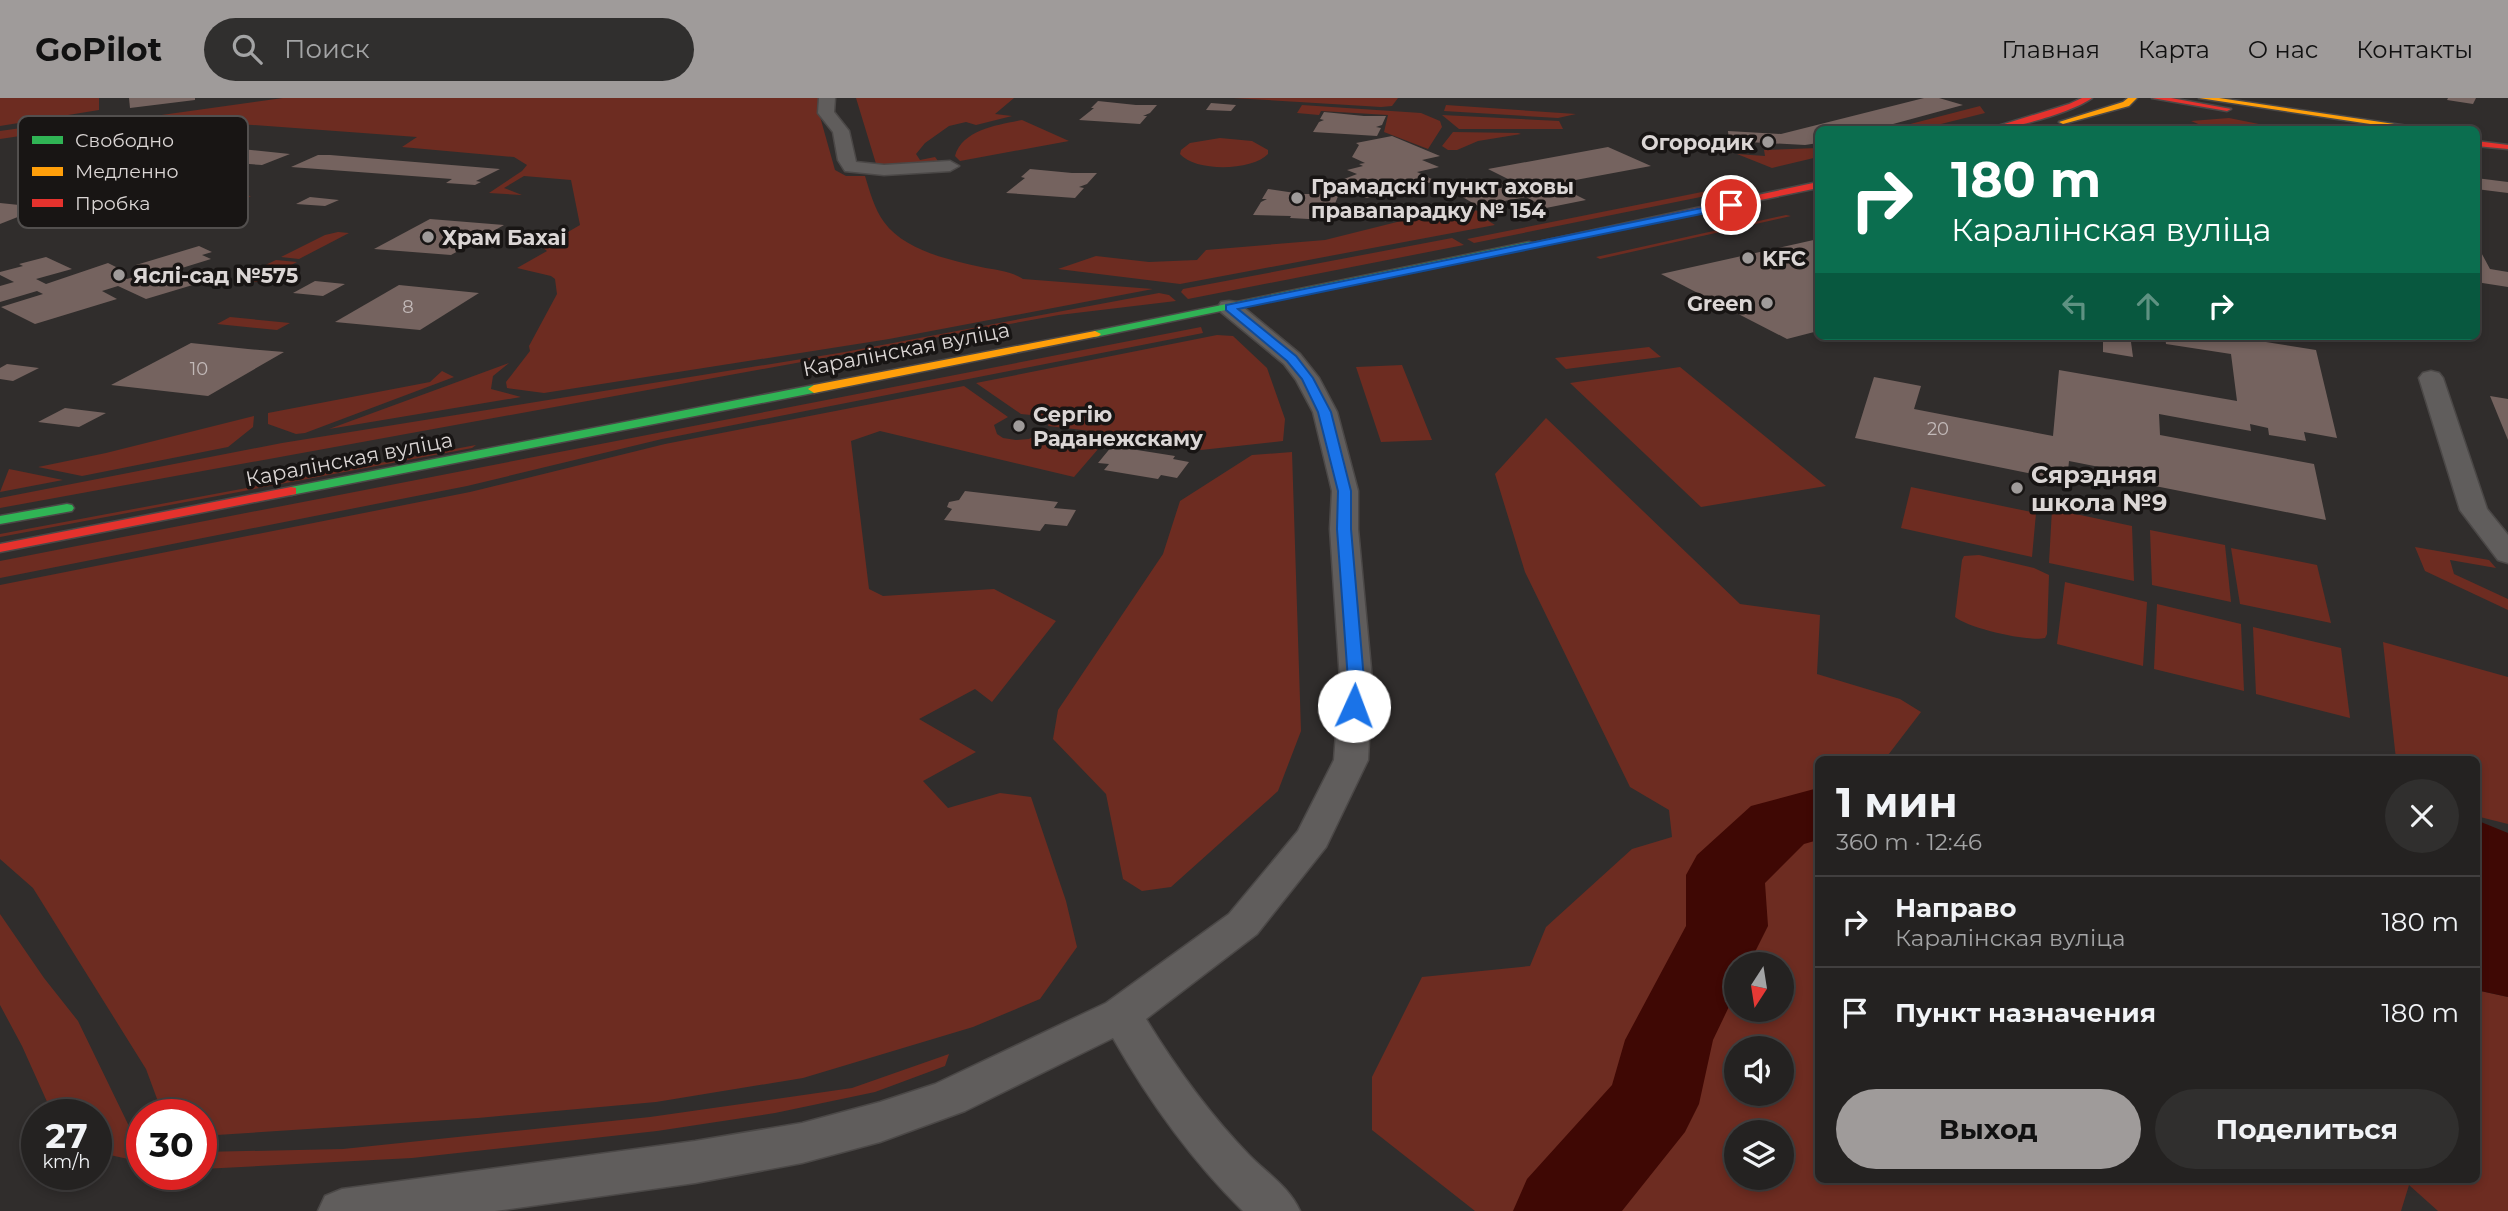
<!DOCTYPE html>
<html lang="ru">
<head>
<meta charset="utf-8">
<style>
	:root { --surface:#242221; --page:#302f2e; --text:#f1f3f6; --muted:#a3a4a5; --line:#413f3f; --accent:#9f9b9a }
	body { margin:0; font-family:Montserrat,sans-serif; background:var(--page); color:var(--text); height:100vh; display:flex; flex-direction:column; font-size:26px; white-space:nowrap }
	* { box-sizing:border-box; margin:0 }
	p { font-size:23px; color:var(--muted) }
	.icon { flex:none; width:38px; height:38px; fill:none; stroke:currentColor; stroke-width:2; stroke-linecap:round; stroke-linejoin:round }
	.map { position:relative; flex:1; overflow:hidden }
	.panel { position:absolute; left:1815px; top:658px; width:665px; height:427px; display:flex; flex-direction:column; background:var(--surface); border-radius:10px; box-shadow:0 4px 10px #0003,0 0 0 2px var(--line) }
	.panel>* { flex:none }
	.top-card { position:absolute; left:1815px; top:28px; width:665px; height:214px; border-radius:10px; box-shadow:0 4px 10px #0003,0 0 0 2px var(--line); background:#0b6e4f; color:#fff; overflow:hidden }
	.needle { width:46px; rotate:192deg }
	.buttons { position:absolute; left:1724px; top:854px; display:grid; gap:14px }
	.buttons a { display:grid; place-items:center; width:70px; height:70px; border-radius:50%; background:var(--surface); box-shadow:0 4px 10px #0003,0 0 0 2px var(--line); font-size:35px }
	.speed { position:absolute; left:21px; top:1001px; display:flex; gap:14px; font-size:35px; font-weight:700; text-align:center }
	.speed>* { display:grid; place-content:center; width:91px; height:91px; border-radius:50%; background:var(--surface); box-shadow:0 4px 10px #0003,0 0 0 2px var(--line); line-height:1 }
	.speed small { font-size:18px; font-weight:400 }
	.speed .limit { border:10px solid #d22; background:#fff; color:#111 }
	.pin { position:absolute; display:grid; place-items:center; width:60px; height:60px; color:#fff; margin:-30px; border:4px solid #fff; border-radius:50%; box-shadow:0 2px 7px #0007 }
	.me { position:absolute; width:77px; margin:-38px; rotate:2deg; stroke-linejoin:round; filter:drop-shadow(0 0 5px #0008) }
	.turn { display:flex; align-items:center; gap:24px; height:147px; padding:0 21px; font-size:32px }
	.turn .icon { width:91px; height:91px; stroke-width:2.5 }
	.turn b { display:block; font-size:49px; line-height:60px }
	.lanes { display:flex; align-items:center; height:66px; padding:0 21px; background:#0003; justify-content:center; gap:35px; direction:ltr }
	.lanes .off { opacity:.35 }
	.round { display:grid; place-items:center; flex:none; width:74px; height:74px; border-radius:37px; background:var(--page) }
	.headline { display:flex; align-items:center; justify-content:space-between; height:119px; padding:0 21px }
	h1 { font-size:42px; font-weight:700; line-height:52px }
	.action { display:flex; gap:14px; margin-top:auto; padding:14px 21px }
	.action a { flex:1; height:80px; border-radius:42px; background:var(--accent); color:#111; font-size:28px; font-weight:700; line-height:80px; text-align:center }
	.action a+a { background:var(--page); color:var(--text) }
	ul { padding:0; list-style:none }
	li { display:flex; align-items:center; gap:21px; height:91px; padding:0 21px; border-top:2px solid var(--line) }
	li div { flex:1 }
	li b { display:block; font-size:26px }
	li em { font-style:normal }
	header { display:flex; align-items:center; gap:42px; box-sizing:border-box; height:98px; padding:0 35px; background:var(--accent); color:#111 }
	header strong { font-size:33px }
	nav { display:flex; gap:38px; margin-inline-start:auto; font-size:24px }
	.search { width:490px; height:63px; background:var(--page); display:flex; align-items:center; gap:18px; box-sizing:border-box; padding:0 24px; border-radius:38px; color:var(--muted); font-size:26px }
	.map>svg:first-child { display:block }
	.green { fill:#6d2c21; fill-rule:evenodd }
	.water { fill:#3f0804 }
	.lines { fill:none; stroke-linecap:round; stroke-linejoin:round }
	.river { fill:#3f0804; fill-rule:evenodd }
	.building { fill:#75635f }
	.street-casing { stroke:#4b4847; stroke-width:3 }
	.fast-casing { stroke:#4b4847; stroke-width:3 }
	.slow-casing { stroke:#4b4847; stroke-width:3 }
	.jam-casing { stroke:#4b4847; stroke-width:3 }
	.street { fill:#605d5c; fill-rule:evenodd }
	.fast { fill:#30b455; fill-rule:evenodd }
	.slow { fill:#ff9f0a; fill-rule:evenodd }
	.jam { fill:#e5322d; fill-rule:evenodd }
	.route { fill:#1a73e8; stroke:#114b97; stroke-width:2 }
	.poi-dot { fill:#9f9b9a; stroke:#181514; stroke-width:2.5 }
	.labels { text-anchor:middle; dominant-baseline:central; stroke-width:7; stroke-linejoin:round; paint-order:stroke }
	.far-number-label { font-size:18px; fill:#c2b9b8 }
	.far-poi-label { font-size:21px; font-weight:bold; fill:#dbd6d5; stroke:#181514; text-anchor:start }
	.far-street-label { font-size:21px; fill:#dbd6d5; stroke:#181514 }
	.poi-label { font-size:24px; font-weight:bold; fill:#dbd6d5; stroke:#181514; text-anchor:start }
	.key { fill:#181514; stroke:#524f4e; stroke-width:2 }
	.key-label { font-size:19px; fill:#dbd6d5 }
</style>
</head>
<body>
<header>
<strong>GoPilot</strong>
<div class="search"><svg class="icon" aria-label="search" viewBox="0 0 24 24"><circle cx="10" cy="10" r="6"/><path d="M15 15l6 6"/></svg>Поиск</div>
<nav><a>Главная</a><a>Карта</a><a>О нас</a><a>Контакты</a></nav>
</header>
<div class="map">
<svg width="2508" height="1113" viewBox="0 0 2508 1113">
	<rect width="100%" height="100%" fill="#302d2c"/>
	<g class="green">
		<polygon points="0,0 99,0 99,12 0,28"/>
		<path d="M283 0H819V15L835 72 846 78H865C870 94 874 110 884 124 904 152 949 162 981 169 995 172 1011 173 1023 181L1153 191 889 241 544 295 507 290 506 284 530 253 529 248 557 196 555 181 551 178 517 170 547 153 542 149 580 127 571 82 524 78 504 90 522 97 489 95 522 73 527 67 514 59 402 49 417 39 212 24 198 30 135 28 133 21Z"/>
		<polygon points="856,0 1014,0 995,16 1012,18 976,27 966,24 949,28 925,45 916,56 920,62 935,59 938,63 877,69"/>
		<polygon points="1233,0 1398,0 1392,8 1381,9"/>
		<polygon points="1302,7 1421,15 1440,23 1442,29 1428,51 1384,34 1388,17 1321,13 1319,17 1297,15"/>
		<polygon points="1446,7 1576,16 1558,20 1444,13"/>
		<polygon points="1980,8 1985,15 1921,31 1891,31"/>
		<polygon points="1442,17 1559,23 1563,31 1459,31"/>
		<polygon points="92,20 100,22 101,26 0,41 0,33"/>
		<polygon points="2229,20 2284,31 2210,31 2191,23"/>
		<path d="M1022 22 1069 43 960 63 955 58C963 31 999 27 1022 22Z"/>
		<polygon points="1453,34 1518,35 1521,36 1478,43 1457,52 1448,52 1442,48"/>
		<path d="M1220 40 1252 43 1268 52V56C1252 73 1195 74 1180 56L1181 52 1190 45Z"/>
		<polygon points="1818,50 1818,59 1772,70 1737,56 1765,58 1764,52"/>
		<polygon points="1747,85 1755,88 1474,145 1467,141"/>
		<polygon points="185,93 251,98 235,106 168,100"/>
		<polygon points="1468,112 1484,113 1479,117 1495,127 1180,186 1058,171 1096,158 1149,164 1197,162 1206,152 1325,142 1413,120"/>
		<polygon points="1786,117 1791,118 1600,161 1596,159"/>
		<polygon points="338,134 349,135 299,161 281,159 325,137"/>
		<polygon points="1452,140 1464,147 1188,201 1181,194 1183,191"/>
		<polygon points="276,162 297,164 258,184 244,184 251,174"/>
		<polygon points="1159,195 1169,197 1176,203 1059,217 0,410 0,400 282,345 845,254"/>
		<polygon points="230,219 290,225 277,232 217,226"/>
		<polygon points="1201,229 1203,235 662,341 467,388 0,480 0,463"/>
		<polygon points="1217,237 1233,238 1267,270 1285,321 1283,343 1201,352 1185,344 1048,328 1049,325 1041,318 1021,316 976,285"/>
		<polygon points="1649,249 1661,259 1566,271 1555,260"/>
		<polygon points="509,265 493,278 491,291 521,299 329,331"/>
		<polygon points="1402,267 1432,342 1381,344 1356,269"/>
		<polygon points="1680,269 1826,388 1701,409 1570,285"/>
		<polygon points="442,273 454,279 305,335 296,336 268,326 268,315 430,284"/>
		<polygon points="964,288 1008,319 994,327 997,336 1003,340 1016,342 1029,341 1045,332 1105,343 1074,379 880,333 851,343 869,491 883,498 994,491 1056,523 992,604 975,591 919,621 976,654 923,683 948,710 1000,695 1031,699 1066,803 1077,849 1040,901 973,929 803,980 656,1004 478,1020 201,1038 201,1017 163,1017 146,971 33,790 0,761 0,487 470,394 665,346"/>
		<polygon points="254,318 253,329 228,349 82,378 38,369 106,355"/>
		<path d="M1546 320 1740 506 1820 517 1817 576 1900 601 1921 614 1885 661 1818 662V1082H2476V892L2508 899V1113H2438L2409 1087 2401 1113H1475L1372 1032V979L1422 879 1530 868 1546 829 1632 751 1672 739 1669 712 1630 689 1525 474 1495 376ZM1736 866H1782V912H1736ZM1736 950H1782V996H1736ZM1736 1034H1782V1080H1736Z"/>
		<polygon points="476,347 472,350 0,439 0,436"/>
		<polygon points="1292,354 1301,633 1278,693 1171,789 1142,793 1123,781 1106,696 1053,641 1058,612 1163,456 1180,403 1252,357"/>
		<polygon points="9,371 63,382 0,394"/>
		<polygon points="1911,389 2036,415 2032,459 1901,430"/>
		<polygon points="2052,411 2132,428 2134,483 2049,465"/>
		<polygon points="2150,432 2225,447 2231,504 2152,487"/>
		<polygon points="2415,449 2489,462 2496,470 2450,462 2454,476 2508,501 2508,512 2425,473"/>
		<polygon points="2231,450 2317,467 2331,525 2240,506"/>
		<path d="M1979 457 2034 470 2049 477 2047 536 2045 540C2028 544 1968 530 1955 519L1962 462 1964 458Z"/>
		<polygon points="2065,484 2147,504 2143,568 2057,546"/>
		<polygon points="2157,506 2241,526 2244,593 2154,571"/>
		<polygon points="2253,529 2341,550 2350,620 2256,596"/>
		<polygon points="2383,544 2508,579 2508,726 2476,718 2476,662 2396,661"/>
		<polygon points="0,816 44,880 78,923 142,1055 142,1064 96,1054 96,1017 53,1017 22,948 0,907"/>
		<polygon points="949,956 945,968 875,994 775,1015 657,1033 412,1060 202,1071 201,1054 343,1051 650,1019 852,990"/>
	</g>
	<polygon class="water" points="2476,722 2508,735 2508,899 2476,892"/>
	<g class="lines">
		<polygon class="river" points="1818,690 1818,742 1804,746 1765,785 1768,828 1749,866 1736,866 1736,894 1713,942 1699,1006 1685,1034 1622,1113 1513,1113 1527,1081 1612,987 1625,942 1686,828 1686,777 1697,757 1751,708"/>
	</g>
	<g class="building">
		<polygon points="129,0 195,0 195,2 130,10"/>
		<polygon points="1924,0 1939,0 1963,7 1871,32 1818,32 1818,45 1805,47 1729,43 1728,33 1781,36"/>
		<polygon points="2448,0 2476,0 2473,6 2447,2"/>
		<polygon points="1098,3 1136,7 1157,7 1150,15 1143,18 1147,18 1140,26 1079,22 1094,10 1091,10"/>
		<polygon points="1211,5 1236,7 1231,13 1206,12"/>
		<polygon points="1324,14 1364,18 1386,18 1382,27 1376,29 1381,30 1377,38 1313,34 1319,24 1324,22 1320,21"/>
		<polygon points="1392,38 1440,58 1422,62 1439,69 1417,74 1436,83 1366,100 1334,85 1357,76 1347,72 1363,68 1359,66 1365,65 1352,59 1359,47 1356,45"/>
		<polygon points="193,46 290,56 262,67 145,58 104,74 68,71 128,48 161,51"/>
		<polygon points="1608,49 1651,68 1554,86 1586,102 1546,110 1526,99 1478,108 1459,97 1506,89 1499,85 1512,83 1488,71"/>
		<polygon points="318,57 330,57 500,71 476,83 481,84 475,87 446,85 452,81 291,69"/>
		<polygon points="1030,71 1072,75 1097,75 1087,86 1079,89 1084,90 1075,100 1006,95 1025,80 1021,79"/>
		<polygon points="2476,80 2508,84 2508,95 2476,91"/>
		<polygon points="1268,91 1302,96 1339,96 1334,108 1328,107 1327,111 1332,111 1327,122 1290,120 1291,118 1253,117 1261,104 1267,101 1262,101"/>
		<polygon points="310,99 339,102 325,108 296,106"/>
		<polygon points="0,105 29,108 43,109 0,126"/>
		<polygon points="430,121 504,127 451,157 374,151"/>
		<polygon points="1818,141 1818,233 1787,241 1661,176"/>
		<polygon points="2476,145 2490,171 2508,174 2508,189 2476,184"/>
		<polygon points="199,148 212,154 202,157 211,161 169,174 196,186 146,201 118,188 102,193 117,201 35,226 1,209 43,196 37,193 0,204 0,188 14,184 0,177 0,174 23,168 19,166 46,159 72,171 36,181 46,186 108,165 126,174 117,176 127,181 151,174 136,167"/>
		<polygon points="315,183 345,186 323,198 293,195"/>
		<polygon points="399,187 479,195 420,232 335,224"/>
		<polygon points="2165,238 2228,238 2316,252 2337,340 2304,334 2306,343 2269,337 2268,330 2250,326 2251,333 2159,316 2160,337 2314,366 2326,422 2155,388 2155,380 2069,363 2067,383 1855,340 1874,279 1921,288 1914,311 2053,338 2059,272 2237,303 2231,256 2166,246"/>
		<polygon points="2103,239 2131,244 2133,259 2103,254"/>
		<polygon points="191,245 248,251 284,254 208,298 111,287"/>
		<polygon points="7,266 39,270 13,283 0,281 0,270"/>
		<polygon points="2490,298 2508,301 2508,342"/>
		<polygon points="65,310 106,315 79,329 38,324"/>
		<polygon points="1112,348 1175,358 1173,361 1189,364 1177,380 1161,377 1158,381 1104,372 1109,366 1098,365"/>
		<polygon points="965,393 1058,404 1054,410 1076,412 1067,428 1045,426 1040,433 944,422 952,411 947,409 949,404 959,402"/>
	</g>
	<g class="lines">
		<g class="street-casing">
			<g id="street">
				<polygon points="819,0 835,0 834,14 849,33 856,64 884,67 950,63 959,68 950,73 884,77 845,73 838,62 833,34 818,15"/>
				<path d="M1229 203 1237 204 1300 256 1319 280 1337 314 1358 393V431L1372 582 1368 662 1326 749 1257 836 1146 921C1176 970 1210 1017 1250 1058 1268 1076 1289 1089 1300 1113H1243C1191 1062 1149 1003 1113 940L965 1013 880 1044 802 1065 695 1085 495 1113H318L325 1098 342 1091 695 1043 802 1025 880 1004 935 986 1106 905 1229 816 1298 733 1334 662 1340 582 1330 431 1332 393 1313 314 1296 282 1284 266 1221 214 1218 209 1221 204Z"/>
				<polygon points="2431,273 2439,275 2443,280 2487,411 2508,437 2508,465 2498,462 2460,412 2419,280 2423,275"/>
			</g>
		</g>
		<g class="fast-casing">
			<g id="fast">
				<polygon points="1529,144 1532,145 1532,149 1095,239 1089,236 1095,233"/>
				<polygon points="814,287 820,291 818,294 291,397 284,393 291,389"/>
				<polygon points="67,406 72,407 74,410 72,413 0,426 0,418"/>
			</g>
		</g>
		<g class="slow-casing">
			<g id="slow">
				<polygon points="2128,0 2137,0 2129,8 2063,26 2059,24 2123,4"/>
				<polygon points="2199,0 2219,0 2435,32 2410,32"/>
				<polygon points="1095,233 1101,236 1099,238 814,295 808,291 814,287"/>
			</g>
		</g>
		<g class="jam-casing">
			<g id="jam">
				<path d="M2082 0H2092C2073 14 2010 32 1985 32L2069 6Z"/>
				<polygon points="2152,0 2171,0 2231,11 2227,13"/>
				<polygon points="2476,43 2508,47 2508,51 2476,48"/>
				<polygon points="1818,84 1818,90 1529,150 1524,147"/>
				<polygon points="291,389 296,390 296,396 0,454 0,446"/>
			</g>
		</g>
		<use href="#street" class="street"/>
		<use href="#fast" class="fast"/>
		<use href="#slow" class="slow"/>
		<use href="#jam" class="jam"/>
	</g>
	<polygon class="route" points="1731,104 1736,107 1735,109 1238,211 1296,258 1313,280 1331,314 1351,393 1351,431 1364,582 1363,608 1360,612 1348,612 1346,608 1348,582 1337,431 1338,393 1318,314 1302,281 1287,263 1226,212 1226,207"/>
	<g class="poi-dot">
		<circle cx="1768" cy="44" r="7"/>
		<circle cx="1297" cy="100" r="7"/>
		<circle cx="428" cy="139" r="7"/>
		<circle cx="1748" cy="160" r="7"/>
		<circle cx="119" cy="177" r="7"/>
		<circle cx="1767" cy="205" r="7"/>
		<circle cx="1019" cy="328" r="7"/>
		<circle cx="2017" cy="390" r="7"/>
	</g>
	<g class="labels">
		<g class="far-number-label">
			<text x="408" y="209">8</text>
			<text x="199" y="271">10</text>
			<text x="1938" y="331">20</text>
		</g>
		<g class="far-poi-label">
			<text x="1754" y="44" text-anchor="end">Огородик</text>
			<text x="1311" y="88">Грамадскі пункт аховы<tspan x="1311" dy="24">правапарадку № 154</tspan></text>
			<text x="442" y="139">Храм Бахаі</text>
			<text x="1762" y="160">KFC</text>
			<text x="133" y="177">Яслі-сад №575</text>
			<text x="1753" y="205" text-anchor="end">Green</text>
			<text x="1033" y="316">Сергію<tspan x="1033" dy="24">Раданежскаму</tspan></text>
		</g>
		<g class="far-street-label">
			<text transform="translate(906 251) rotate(-11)">Каралінская вуліца</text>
			<text transform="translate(349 361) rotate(-11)">Каралінская вуліца</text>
		</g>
		<g class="poi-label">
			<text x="2031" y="376">Сярэдняя<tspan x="2031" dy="28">школа №9</tspan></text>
		</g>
	</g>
	<rect x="18" y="18" width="230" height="112" rx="10" class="key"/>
	<rect x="32" y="38" width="31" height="8" fill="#30b455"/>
	<rect x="32" y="69" width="31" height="9" fill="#ff9f0a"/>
	<rect x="32" y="101" width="31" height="8" fill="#e5322d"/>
	<g class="key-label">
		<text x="75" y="49">Свободно</text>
		<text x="75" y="80">Медленно</text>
		<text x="75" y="112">Пробка</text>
	</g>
</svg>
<div class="buttons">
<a><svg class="needle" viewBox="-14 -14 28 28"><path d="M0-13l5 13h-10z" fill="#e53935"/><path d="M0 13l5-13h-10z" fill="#a3a4a5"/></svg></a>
<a><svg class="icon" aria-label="sound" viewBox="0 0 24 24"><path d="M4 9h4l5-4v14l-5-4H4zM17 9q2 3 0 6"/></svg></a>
<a><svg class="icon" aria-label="layers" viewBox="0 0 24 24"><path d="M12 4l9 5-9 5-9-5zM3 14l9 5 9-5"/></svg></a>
</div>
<div class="speed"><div>27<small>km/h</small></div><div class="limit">30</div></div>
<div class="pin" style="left:1731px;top:107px;background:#d93025"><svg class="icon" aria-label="arrive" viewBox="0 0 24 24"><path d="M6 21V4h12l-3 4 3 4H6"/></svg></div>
<svg class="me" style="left:1354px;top:608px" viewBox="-20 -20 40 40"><circle r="19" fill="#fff"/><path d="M0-13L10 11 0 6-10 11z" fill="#1a73e8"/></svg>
<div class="top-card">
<div class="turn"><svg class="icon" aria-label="right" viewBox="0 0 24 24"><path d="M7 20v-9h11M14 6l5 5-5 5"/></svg><div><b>180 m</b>Каралінская вуліца</div></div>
<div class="lanes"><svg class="icon off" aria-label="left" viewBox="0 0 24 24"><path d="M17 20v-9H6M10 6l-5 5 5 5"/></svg><svg class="icon off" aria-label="ahead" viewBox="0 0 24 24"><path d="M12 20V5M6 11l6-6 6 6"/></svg><svg class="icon" aria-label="right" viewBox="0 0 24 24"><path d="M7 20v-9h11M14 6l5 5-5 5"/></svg></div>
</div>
<section class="panel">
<div class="headline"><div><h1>1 мин</h1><p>360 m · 12:46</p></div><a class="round"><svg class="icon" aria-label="close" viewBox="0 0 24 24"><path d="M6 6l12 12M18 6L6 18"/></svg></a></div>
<ul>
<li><svg class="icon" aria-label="right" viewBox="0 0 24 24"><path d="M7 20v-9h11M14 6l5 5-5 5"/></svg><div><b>Направо</b><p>Каралінская вуліца</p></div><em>180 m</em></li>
<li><svg class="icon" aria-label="arrive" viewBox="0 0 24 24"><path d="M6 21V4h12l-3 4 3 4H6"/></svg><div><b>Пункт назначения</b></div><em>180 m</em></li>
</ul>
<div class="action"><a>Выход</a><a>Поделиться</a></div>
</section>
</div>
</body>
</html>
